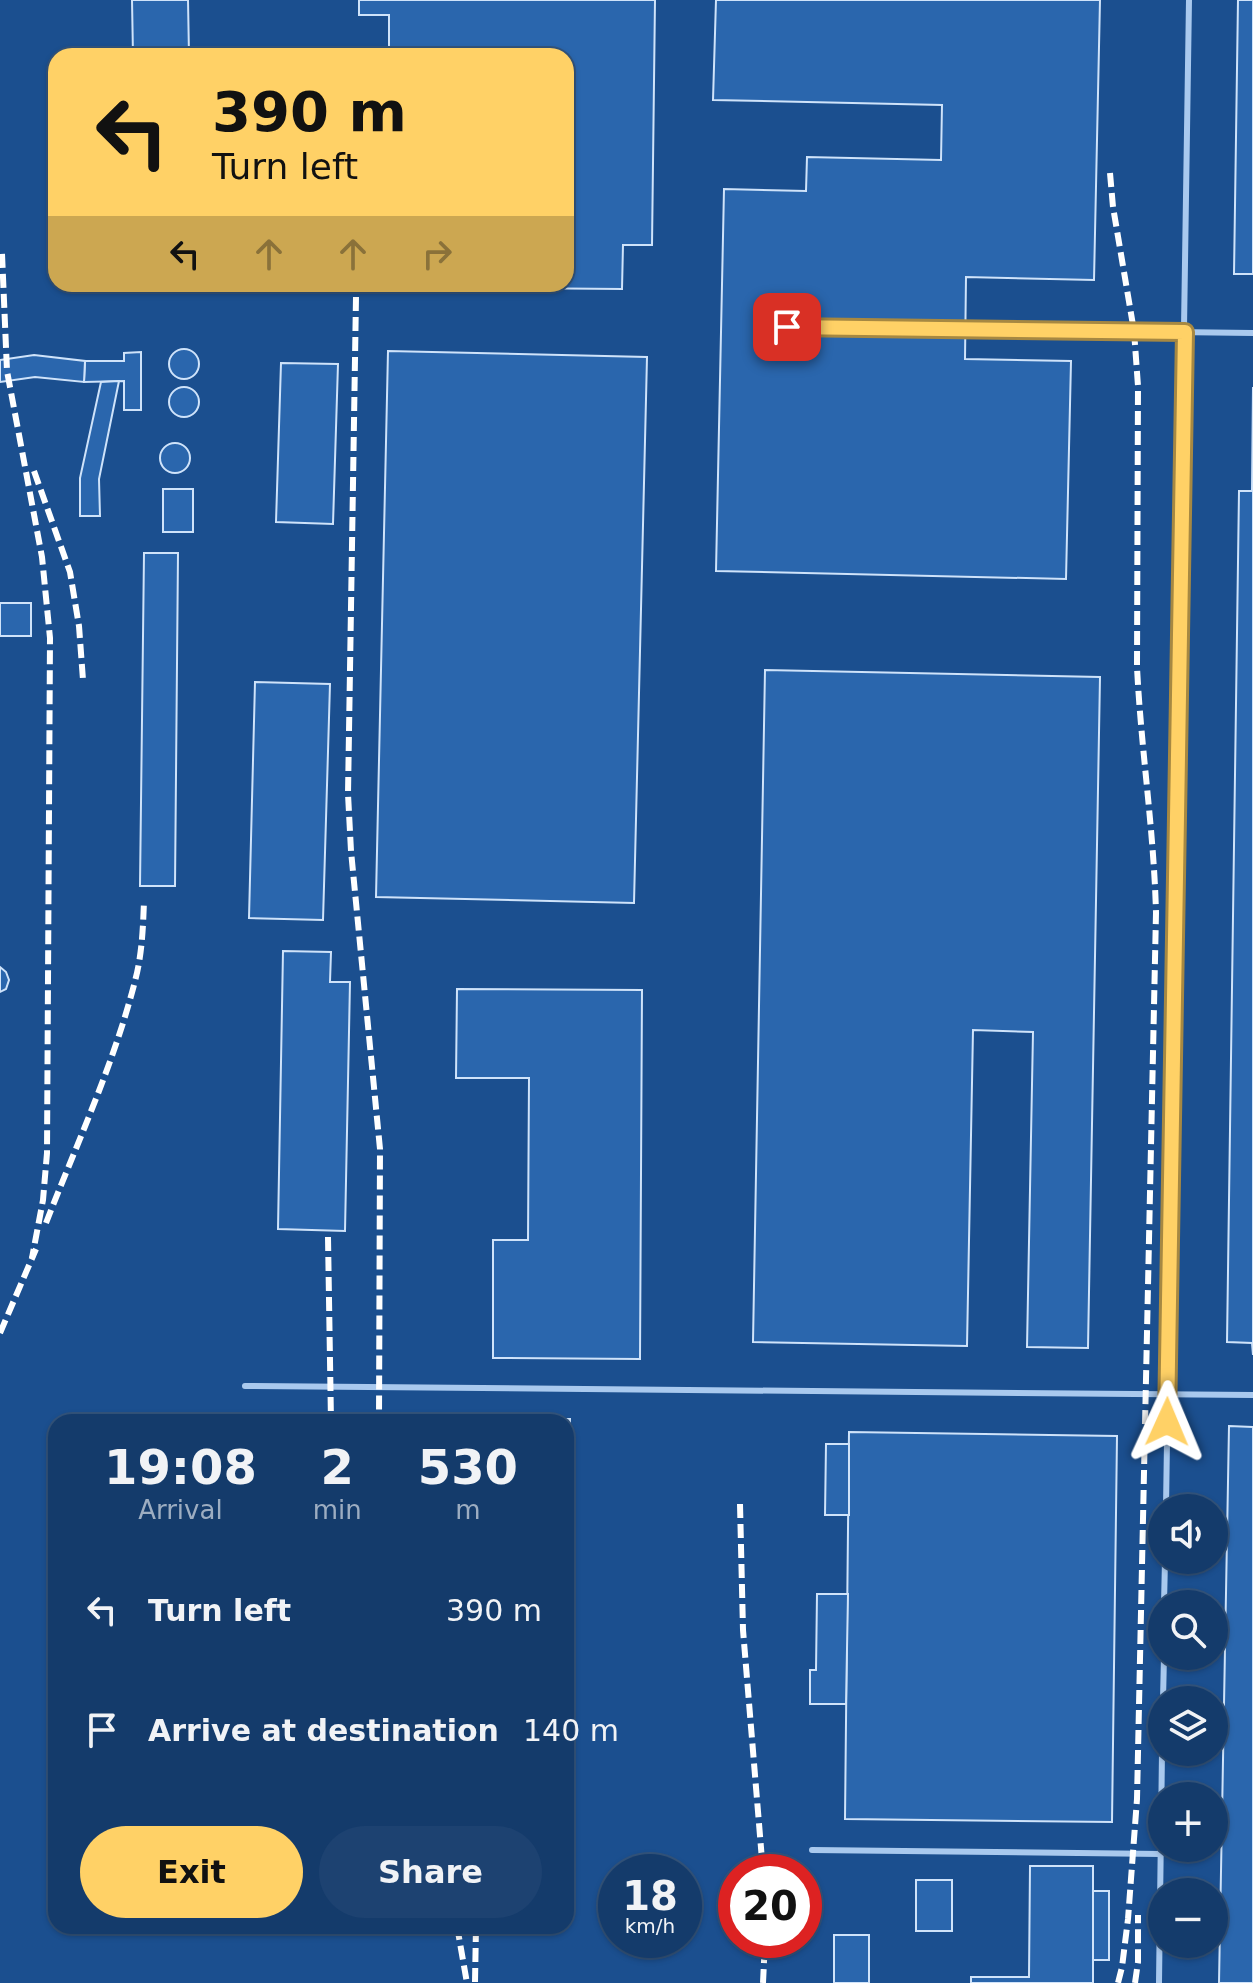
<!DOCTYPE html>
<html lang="en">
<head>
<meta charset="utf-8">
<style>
	:root { --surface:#143b6b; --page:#1d4271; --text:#f1f3f6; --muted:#9dadc1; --line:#33557e; --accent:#ffd166 }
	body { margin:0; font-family:"DejaVu Sans",sans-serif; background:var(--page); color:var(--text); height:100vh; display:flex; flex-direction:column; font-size:30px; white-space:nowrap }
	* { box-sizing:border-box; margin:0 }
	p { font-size:26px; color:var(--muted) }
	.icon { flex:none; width:44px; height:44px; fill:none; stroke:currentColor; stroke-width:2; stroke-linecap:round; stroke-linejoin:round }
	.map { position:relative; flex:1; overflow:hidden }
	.drawer { position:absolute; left:48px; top:1414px; width:526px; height:520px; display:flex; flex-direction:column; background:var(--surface); border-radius:24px; box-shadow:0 2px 6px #0004,0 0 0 2px var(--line) }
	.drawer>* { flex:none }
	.guide { position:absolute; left:48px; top:48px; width:526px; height:244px; border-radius:24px; box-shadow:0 2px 6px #0004,0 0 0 2px var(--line); background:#ffd166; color:#111; overflow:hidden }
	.tools { position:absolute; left:1148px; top:1494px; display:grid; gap:16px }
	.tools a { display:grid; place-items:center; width:80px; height:80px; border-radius:50%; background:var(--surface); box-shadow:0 2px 6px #0004,0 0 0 2px var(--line); font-size:40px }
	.speed { position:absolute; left:598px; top:1854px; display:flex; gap:16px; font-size:40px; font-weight:700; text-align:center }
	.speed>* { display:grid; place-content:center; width:104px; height:104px; border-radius:50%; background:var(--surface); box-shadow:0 2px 6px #0004,0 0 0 2px var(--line); line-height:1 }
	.speed small { font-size:20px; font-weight:400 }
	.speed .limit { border:12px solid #d22; background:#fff; color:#111 }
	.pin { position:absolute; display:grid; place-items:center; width:68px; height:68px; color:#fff; margin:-34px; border-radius:16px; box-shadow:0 4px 12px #0006 }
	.me { position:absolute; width:88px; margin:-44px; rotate:1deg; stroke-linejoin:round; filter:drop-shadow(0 0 6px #0008) }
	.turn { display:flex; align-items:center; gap:28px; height:168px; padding:0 32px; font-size:36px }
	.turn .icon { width:104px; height:104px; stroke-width:2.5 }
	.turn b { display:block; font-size:56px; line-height:68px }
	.lanes { display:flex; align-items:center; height:76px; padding:0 32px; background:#0003; justify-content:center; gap:40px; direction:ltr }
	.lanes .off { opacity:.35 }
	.eta { display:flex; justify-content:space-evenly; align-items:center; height:136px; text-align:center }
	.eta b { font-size:48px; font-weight:700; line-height:56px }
	.primary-button { display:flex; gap:16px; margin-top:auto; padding:16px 32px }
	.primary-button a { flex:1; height:92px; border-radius:48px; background:var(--accent); color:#111; font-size:32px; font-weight:700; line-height:92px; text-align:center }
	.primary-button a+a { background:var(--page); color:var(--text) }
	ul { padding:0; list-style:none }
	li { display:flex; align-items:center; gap:24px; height:120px; padding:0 32px }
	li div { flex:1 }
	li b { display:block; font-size:30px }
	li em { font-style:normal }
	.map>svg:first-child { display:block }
	.building { fill:#2a66ad; stroke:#cfe3fa; stroke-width:2 }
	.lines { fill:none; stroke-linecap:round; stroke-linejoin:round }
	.lane { stroke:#a9c9ee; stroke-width:6 }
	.rail { stroke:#fff; stroke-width:6; stroke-dasharray:14 6; stroke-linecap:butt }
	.route-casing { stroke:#a68842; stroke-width:20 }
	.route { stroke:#ffd166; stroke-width:14 }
</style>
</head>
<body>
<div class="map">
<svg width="1253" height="1983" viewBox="0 0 1253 1983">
	<rect width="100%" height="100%" fill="#1b4f8f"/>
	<g class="building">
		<polygon points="132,0 188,0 189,56 133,56"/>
		<polygon points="359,0 655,0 652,245 623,245 622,289 403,287 403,284 566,284 566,56 389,56 389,15 359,15"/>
		<polygon points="716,0 1100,0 1094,280 966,277 965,359 1071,361 1066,579 716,571 724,189 806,191 807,157 941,160 942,105 713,100"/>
		<polygon points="1238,0 1253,0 1253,274 1234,274"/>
		<circle cx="184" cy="364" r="15"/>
		<polygon points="388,351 647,357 634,903 376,897"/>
		<polygon points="141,352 141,410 124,410 124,381 84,382 85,361 124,361 124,353"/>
		<polygon points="34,355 85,361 84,382 35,377 0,382 0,360"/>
		<polygon points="281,363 338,364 333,524 276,522"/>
		<polygon points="119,381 99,479 100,516 80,516 80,478 101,382"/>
		<circle cx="184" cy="402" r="15"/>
		<polygon points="1253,387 1253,1355 1252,1343 1227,1342 1239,491 1252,491"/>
		<circle cx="175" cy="458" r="15"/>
		<rect x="163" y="489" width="30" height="43"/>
		<polygon points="144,553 178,553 175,886 140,886"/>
		<rect x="0" y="603" width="31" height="33"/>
		<polygon points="765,670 1100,677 1088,1348 1027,1347 1033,1032 973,1030 967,1346 753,1342"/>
		<polygon points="255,682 330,684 323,920 249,918"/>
		<polygon points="283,951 331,952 330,982 350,982 345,1231 278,1229"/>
		<polygon points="0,967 6,972 9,980 6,989 0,992"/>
		<polygon points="457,989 642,990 640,1359 493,1358 493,1240 528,1240 529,1078 456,1078"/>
		<polygon points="518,1419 570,1419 566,1730 566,1422 518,1422"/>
		<polygon points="1229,1426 1253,1427 1253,1983 1219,1983"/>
		<polygon points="849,1432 1117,1436 1112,1822 845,1819"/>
		<polygon points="826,1444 849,1444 849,1515 825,1515"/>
		<polygon points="817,1594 848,1594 846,1704 810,1704 810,1670 816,1670"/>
		<polygon points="1030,1866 1093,1866 1093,1983 971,1983 971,1977 1029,1977"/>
		<rect x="916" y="1880" width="36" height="51"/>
		<rect x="1093" y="1891" width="16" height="69"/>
		<rect x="834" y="1935" width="35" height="48"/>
	</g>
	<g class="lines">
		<g class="lane">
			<polyline points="787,327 1253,333"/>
			<polyline points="245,1386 1253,1395"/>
			<polyline points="1166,1508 1189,0"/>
			<polyline points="1164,1604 1165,1560"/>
			<polyline points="1163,1700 1164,1656"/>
			<polyline points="812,1850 1161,1854"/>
			<polyline points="1159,1983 1162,1752"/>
		</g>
		<g class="rail">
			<path d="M1110 173 1113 207 1134 331 1138 386 1137 667C1141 749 1154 831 1156 913L1137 1799 1128 1919 1122 1967 1118 1983"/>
			<polyline points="2,254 7,371 42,557 50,638 47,1153 43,1200 32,1258"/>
			<polyline points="356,297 348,794 351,851 380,1149 379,1422"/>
			<polyline points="34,471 70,572 79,626 83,680"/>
			<path d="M46 1223C77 1143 114 1064 135 981 142 955 143 928 144 901"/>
			<polyline points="328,1237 331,1422"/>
			<polyline points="0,1333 36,1249"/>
			<polyline points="740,1504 743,1630 763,1872"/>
			<polyline points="457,1926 467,1983"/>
			<polyline points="475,1982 476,1926"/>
			<polyline points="763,1983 765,1940"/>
			<polyline points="1135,1983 1138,1962 1138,1915"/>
		</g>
	</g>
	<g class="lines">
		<g class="route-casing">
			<polyline id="route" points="787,327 1185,332 1167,1422"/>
		</g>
		<use href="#route" class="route"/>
	</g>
</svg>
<div class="tools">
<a><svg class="icon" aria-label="sound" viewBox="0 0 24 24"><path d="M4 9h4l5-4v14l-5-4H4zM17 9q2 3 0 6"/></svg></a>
<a><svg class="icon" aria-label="search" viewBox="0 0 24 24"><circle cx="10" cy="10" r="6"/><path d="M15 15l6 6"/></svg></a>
<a><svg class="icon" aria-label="layers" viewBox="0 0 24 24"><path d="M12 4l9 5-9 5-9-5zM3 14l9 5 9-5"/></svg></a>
<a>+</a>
<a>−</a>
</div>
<div class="speed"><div>18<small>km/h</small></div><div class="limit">20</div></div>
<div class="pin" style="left:787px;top:327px;background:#d93025"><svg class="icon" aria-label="arrive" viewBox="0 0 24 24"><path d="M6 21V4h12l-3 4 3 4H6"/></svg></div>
<svg class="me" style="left:1167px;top:1422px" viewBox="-20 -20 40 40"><path d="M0-17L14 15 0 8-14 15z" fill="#ffd166" stroke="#fff" stroke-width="4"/></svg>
<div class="guide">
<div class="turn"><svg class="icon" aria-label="left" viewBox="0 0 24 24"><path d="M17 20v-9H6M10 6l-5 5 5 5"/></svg><div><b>390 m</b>Turn left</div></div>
<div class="lanes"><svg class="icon" aria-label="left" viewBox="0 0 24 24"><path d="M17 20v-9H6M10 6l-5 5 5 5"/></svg><svg class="icon off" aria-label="ahead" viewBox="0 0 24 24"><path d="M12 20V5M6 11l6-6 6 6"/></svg><svg class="icon off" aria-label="ahead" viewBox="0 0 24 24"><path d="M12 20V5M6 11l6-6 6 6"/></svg><svg class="icon off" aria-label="right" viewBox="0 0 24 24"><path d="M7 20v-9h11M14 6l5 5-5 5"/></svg></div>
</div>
<section class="drawer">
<div class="eta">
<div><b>19:08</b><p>Arrival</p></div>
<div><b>2</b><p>min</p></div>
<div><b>530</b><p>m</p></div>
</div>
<ul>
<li><svg class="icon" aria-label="left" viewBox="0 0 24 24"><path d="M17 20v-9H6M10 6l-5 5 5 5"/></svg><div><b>Turn left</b></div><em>390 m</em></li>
<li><svg class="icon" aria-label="arrive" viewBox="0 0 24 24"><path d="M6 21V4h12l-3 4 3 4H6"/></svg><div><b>Arrive at destination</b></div><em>140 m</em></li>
</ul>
<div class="primary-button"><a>Exit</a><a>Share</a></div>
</section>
</div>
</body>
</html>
